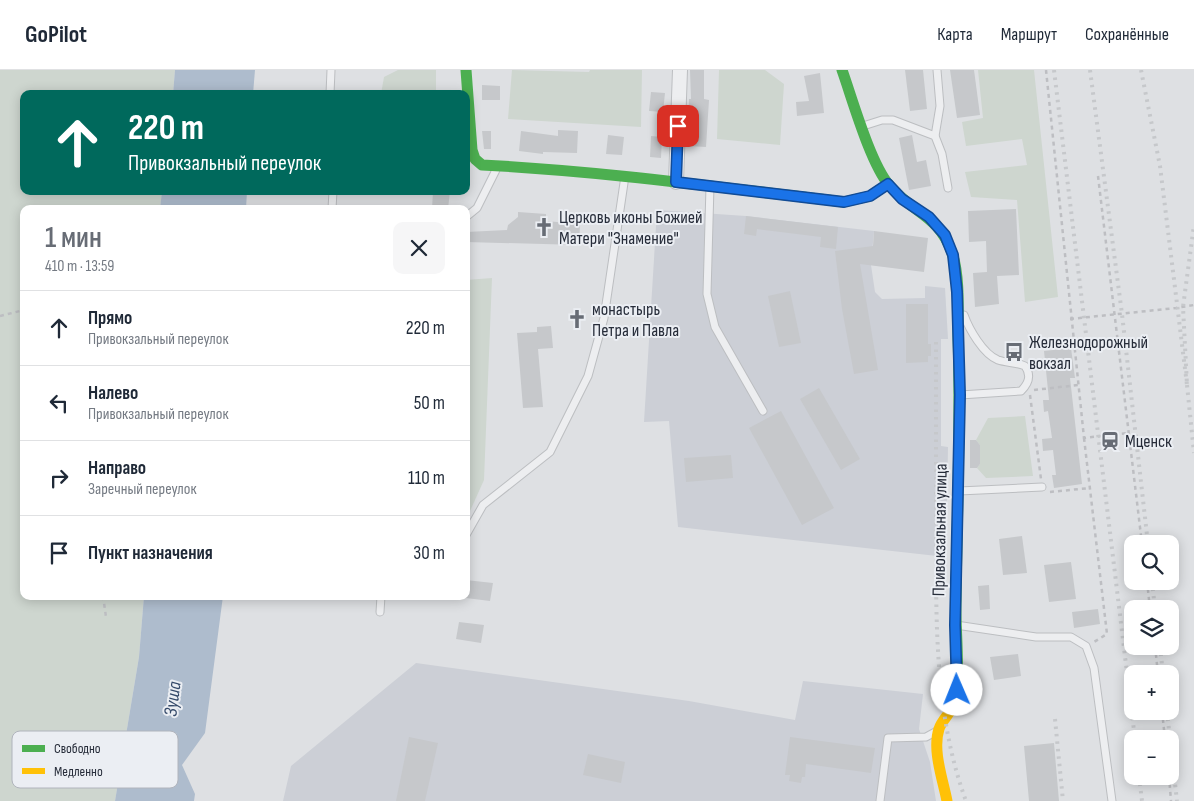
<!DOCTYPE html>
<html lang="ru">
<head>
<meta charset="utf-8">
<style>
	:root { --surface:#fff; --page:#f6f6f7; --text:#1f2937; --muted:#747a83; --line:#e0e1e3; --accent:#676c75 }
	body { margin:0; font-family:"Sofia Sans Condensed",sans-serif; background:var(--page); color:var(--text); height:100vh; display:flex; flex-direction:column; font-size:19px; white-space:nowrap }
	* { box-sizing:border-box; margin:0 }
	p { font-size:16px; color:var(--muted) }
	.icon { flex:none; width:28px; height:28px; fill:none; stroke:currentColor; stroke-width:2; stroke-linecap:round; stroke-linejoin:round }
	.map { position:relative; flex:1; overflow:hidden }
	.drawer { position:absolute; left:20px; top:135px; width:450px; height:395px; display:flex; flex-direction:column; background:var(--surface); border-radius:10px; box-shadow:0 2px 12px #0003 }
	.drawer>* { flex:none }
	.banner { position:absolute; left:20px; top:20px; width:450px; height:105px; border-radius:10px; box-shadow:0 2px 12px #0003; background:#00695c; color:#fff; overflow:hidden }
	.tools { position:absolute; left:1124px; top:465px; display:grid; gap:10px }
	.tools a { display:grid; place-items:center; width:55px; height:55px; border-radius:10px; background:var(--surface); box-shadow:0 2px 12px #0003; font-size:25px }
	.pin { position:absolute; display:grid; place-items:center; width:42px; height:42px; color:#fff; margin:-21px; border-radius:10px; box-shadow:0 2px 8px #0006 }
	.me { position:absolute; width:55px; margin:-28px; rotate:359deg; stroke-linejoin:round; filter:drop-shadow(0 0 4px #0008) }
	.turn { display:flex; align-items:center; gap:18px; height:105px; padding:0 25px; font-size:22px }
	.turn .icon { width:65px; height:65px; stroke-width:2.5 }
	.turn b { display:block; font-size:35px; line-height:42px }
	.round { display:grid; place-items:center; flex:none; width:52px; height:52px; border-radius:10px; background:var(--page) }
	.summary { display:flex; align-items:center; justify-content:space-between; height:85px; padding:0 25px }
	h1 { font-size:30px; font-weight:600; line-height:38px; color:var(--accent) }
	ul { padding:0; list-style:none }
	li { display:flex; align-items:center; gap:15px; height:75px; padding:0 25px; border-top:1px solid var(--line) }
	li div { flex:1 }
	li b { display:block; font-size:19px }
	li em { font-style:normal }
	header { display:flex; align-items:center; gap:30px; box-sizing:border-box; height:70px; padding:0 25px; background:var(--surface); border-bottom:1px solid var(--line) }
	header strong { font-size:24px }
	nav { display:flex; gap:28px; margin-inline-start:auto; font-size:18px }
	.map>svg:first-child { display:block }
	.built { fill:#cccfd6 }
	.green { fill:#ced6cf }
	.water { fill:#aebccd }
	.building { fill:#c6c8cb }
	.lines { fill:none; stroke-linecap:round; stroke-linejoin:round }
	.lane-casing { stroke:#bcbec1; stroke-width:9 }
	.street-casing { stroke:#bcbec1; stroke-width:16 }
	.path { stroke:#bdbec2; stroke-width:2.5; stroke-dasharray:4 4; stroke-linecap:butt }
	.lane { stroke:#edeef0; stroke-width:7 }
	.street { stroke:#edeef0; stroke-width:14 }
	.fast { stroke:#4caf50; stroke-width:11 }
	.slow { stroke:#ffc107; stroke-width:11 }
	.rail { stroke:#c6c8cb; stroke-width:4; stroke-dasharray:2.5 5; stroke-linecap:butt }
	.route-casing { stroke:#114b97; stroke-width:12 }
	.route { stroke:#1a73e8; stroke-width:9 }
	.labels { text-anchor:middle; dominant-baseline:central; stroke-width:4; stroke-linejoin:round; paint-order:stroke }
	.poi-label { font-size:18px; fill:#272d3a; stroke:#ebeef3; text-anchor:start }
	.street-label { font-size:18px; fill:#272d3a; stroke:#ebeef3 }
	.water-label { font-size:19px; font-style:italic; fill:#354a6a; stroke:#ebeef3 }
	.key { fill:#ebeef3; stroke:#b0b4bc; stroke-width:1 }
	.key-label { font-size:14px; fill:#272d3a }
</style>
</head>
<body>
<header>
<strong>GoPilot</strong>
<nav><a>Карта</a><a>Маршрут</a><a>Сохранённые</a></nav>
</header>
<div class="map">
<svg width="1194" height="731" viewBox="0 0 1194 731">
	<rect width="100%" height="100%" fill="#dee0e3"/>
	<g class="built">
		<polygon points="657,140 746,146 874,161 871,195 875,222 882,229 925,228 925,216 945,218 948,269 941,269 941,376 948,377 946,487 678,457 669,351 644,352"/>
		<polygon points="416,593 689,631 795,650 803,611 923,624 919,659 930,692 936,731 283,731 291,696"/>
	</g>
	<g class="green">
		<polygon points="0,0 175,0 173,24 24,24 24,121 162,121 160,139 24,139 24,526 144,526 139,587 115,731 0,731"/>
		<polygon points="398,0 436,0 436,21 432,24 381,24 384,7"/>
		<polygon points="512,0 589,2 590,0 642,0 641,57 508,49"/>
		<polygon points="719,0 765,0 784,14 780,75 717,69"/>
		<polygon points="978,0 1034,0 1058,227 1025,232 1017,130 971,127 965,102 1027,95 1022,69 966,76 962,52 983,48"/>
		<polygon points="492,208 484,410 466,450 466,210"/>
		<polygon points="1025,346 1033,406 986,408 977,398 980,394 980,375 976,370 988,348"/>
	</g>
	<g class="water">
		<polygon points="175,0 255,0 253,24 173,24"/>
		<polygon points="162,121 247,121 246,139 160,139"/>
		<polygon points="144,526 223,526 205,663 182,695 195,724 194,731 115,731 139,587"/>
	</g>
	<g class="building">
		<polygon points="690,0 704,0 704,29 709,30 706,77 688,76 689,29 691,29"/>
		<polygon points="905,0 923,0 927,39 910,41"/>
		<polygon points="950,0 974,0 980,45 957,48"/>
		<polygon points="820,3 824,43 797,46 796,32 809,31 804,6"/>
		<polygon points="482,15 500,16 500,30 482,30"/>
		<polygon points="651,22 665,23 663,42 649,41"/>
		<polygon points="558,60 578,61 577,83 543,82 543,84 519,81 521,61 558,66"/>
		<polygon points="482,61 491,61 491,79 484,79"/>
		<polygon points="608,65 624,67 622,85 606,84"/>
		<polygon points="912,65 917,92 926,90 931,116 909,120 899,68"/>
		<polygon points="651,66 662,67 661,88 650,87"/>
		<polygon points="433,121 450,121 448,139 432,139"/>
		<polygon points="1016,139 1019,205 997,206 999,234 975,237 973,203 987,202 986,171 969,172 968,141"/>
		<polygon points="518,142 546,144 546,151 580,154 579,175 466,172 466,162 507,160 508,155 518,147"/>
		<polygon points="746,146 838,157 836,179 820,177 821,167 757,159 756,166 744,164"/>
		<polygon points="874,161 928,168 924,202 860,194 878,300 854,304 842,239 835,181 873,176"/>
		<polygon points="790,221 801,273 779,277 768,226"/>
		<polygon points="906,234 928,234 928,274 931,274 931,286 928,286 928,292 906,293"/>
		<polygon points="551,256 553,278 538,279 543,337 523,338 517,263 537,262 537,257"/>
		<polygon points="1071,278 1075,308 1070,308 1082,414 1054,418 1052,405 1056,405 1053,380 1043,381 1042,369 1052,368 1048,341 1044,342 1043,330 1049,330 1044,281"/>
		<polygon points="819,318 860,389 841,400 800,329"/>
		<polygon points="781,341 834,438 802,455 749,358"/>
		<polygon points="970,370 976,370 980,375 980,394 977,398 970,398"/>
		<polygon points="731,385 733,408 686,412 684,388"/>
		<polygon points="1022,466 1027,503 1003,505 999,469"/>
		<polygon points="1071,492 1076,529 1049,532 1044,495"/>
		<polygon points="466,510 493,513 490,531 466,528"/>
		<polygon points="989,515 990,539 980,540 978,516"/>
		<polygon points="1098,539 1100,554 1074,558 1072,542"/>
		<polygon points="459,552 484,555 481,573 456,569"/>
		<polygon points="1018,584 1021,606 994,610 990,587"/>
		<polygon points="409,667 438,673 425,731 396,731"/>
		<polygon points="790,667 875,678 871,703 806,694 805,707 802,707 801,713 789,711 790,705 785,705"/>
		<polygon points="1054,673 1059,731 1029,731 1024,676"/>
		<polygon points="588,684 625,692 621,713 583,705"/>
	</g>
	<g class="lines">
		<g class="lane-casing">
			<g id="lane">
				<polyline points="330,24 331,0"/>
				<polyline points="863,56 882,50 893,50 935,66 942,84 948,118"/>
				<polyline points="935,66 940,36 937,0"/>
				<polyline points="710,116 707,224 715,257 763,341"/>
				<polyline points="332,139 333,121"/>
				<polyline points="466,147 477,138 497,98"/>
				<path d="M960 325 1021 321C1028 314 1032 306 1025 296 1016 292 1007 293 998 290 983 284 969 259 964 245"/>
				<polyline points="959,421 1042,417"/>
				<polyline points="466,465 483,435 550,382 588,306 604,248 625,106"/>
				<polyline points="380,542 381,526"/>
				<polyline points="956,555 1036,567 1071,567 1086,576 1094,598 1112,731"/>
				<polyline points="880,731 888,668 926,667 937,661"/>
			</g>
		</g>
		<g class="street-casing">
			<polyline id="street" points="676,112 680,0"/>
		</g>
		<g class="path">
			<polyline points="1046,0 1084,368 1128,363"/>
			<polyline points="1098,106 1142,474"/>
			<polyline points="0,246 24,240"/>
			<polyline points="1070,249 1176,238 1194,235"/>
			<polyline points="1034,320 1078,315"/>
			<polyline points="1030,325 1041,409"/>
			<polyline points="1084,368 1107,564 1094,572"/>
			<polyline points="1050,422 1090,418"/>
			<polyline points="1147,511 1150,539"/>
			<polyline points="103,526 106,547"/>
			<polyline points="1155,576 1158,604"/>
			<polyline points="1162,641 1165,669"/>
			<polyline points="1169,706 1171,731"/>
		</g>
		<use href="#lane" class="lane"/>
		<use href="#street" class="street"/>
		<g class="fast">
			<path d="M466 0 472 80 475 89 482 95C603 101 724 118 844 132L870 126 888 114"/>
			<path d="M842 0C853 31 870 92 889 115 912 143 939 145 952 183 960 205 958 241 958 265 961 354 957 442 956 530 955 563 961 599 954 632"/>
		</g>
		<path class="slow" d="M947 731C943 710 932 680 939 659 942 649 952 643 954 632"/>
		<g class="rail">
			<polyline points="1054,0 1135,669"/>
			<polyline points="1090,0 1122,244 1148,474"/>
			<polyline points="1141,0 1160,96 1187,315 1183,237 1194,155"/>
			<path d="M936 272C936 343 936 413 936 484 936 567 937 652 966 731"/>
			<polyline points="1187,315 1194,383"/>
			<polyline points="1152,511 1155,539"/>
			<polyline points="1160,576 1163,604"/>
			<polyline points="1167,641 1170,669"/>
			<polyline points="1055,649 1063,731"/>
			<polyline points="1170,670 1177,731"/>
			<polyline points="1139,706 1142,731"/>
		</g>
	</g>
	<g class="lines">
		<g class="route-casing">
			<polyline id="route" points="678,56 676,112 844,132 870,126 888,114 902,129 929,147 945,165 953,185 957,222 960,325 955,555 957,620"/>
		</g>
		<use href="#route" class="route"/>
	</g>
	<defs>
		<g id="church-bare" transform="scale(1.5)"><path d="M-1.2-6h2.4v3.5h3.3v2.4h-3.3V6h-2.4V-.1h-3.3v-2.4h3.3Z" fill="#676c75" stroke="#ebeef3" stroke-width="2.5" paint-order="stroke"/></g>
		<g id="bus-bare" transform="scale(1.5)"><path d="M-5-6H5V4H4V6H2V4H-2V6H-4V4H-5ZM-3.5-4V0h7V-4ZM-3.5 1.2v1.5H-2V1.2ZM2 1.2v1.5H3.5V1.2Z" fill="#676c75" stroke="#ebeef3" stroke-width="2.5" paint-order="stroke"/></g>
		<g id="station-bare" transform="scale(1.5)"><path d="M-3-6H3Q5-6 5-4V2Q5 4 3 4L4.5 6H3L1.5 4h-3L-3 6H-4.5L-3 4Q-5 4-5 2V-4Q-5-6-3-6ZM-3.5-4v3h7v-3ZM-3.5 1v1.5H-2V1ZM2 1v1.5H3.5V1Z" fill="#676c75" stroke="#ebeef3" stroke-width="2.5" paint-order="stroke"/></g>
	</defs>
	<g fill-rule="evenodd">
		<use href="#church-bare" x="544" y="157"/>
		<use href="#church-bare" x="577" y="249"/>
		<use href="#bus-bare" x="1014" y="282"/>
		<use href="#station-bare" x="1110" y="371"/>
	</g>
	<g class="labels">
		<g class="poi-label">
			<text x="559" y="147">Церковь иконы Божией<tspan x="559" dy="21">Матери "Знамение"</tspan></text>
			<text x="592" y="239">монастырь<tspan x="592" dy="21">Петра и Павла</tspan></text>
			<text x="1029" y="272">Железнодорожный<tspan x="1029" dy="21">вокзал</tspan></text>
			<text x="1125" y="371">Мценск</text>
		</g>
		<g class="street-label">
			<text transform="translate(940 460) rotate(-89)">Привокзальная улица</text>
		</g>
		<g class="water-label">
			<text transform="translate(173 629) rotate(-83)">Зуша</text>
		</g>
	</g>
	<rect x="12" y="661" width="166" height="57" rx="8" class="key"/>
	<rect x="22" y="675" width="23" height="7" fill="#4caf50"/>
	<rect x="22" y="698" width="23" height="6" fill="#ffc107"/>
	<g class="key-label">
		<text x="54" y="683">Свободно</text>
		<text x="54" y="706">Медленно</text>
	</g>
</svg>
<div class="tools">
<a><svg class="icon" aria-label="search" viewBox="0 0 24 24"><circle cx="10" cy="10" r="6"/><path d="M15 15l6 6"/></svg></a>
<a><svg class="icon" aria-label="layers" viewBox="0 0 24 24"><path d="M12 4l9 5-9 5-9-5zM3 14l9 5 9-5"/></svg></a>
<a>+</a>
<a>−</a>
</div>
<div class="pin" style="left:678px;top:56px;background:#d93025"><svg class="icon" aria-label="arrive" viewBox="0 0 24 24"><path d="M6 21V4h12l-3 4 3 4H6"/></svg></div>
<svg class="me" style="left:957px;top:620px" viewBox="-20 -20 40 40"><circle r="19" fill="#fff"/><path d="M0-13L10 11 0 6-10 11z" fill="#1a73e8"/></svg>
<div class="banner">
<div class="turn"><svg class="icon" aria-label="ahead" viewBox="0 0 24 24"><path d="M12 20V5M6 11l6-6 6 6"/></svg><div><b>220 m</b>Привокзальный переулок</div></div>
</div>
<section class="drawer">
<div class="summary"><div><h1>1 мин</h1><p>410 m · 13:59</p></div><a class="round"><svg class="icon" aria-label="close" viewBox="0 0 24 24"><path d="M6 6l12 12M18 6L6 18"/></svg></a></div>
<ul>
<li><svg class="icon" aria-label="ahead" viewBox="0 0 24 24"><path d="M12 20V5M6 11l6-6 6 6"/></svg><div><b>Прямо</b><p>Привокзальный переулок</p></div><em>220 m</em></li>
<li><svg class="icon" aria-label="left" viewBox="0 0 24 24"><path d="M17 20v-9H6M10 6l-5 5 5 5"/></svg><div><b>Налево</b><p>Привокзальный переулок</p></div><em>50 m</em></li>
<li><svg class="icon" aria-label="right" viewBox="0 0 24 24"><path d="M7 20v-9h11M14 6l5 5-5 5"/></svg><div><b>Направо</b><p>Заречный переулок</p></div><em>110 m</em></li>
<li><svg class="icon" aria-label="arrive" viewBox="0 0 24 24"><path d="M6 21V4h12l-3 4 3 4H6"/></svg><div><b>Пункт назначения</b></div><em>30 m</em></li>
</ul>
</section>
</div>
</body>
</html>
